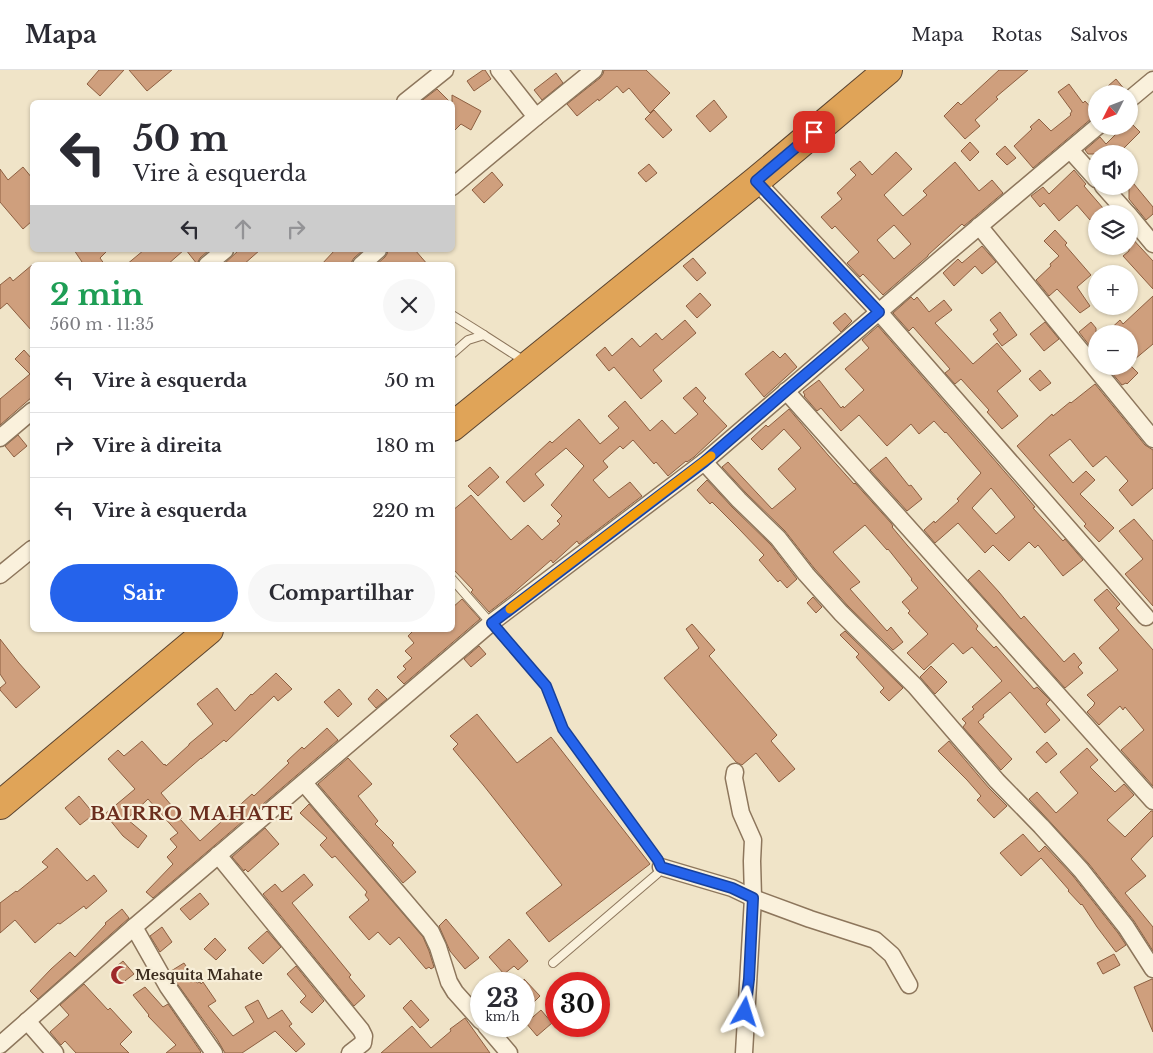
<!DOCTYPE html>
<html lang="pt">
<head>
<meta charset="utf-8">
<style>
	:root { --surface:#fff; --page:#f7f7f7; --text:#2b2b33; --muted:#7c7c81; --line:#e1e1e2; --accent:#2563eb }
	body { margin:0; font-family:"Libre Baskerville",serif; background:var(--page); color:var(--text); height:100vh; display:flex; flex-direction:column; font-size:19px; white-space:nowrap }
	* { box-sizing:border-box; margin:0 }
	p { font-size:16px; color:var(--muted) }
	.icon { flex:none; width:28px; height:28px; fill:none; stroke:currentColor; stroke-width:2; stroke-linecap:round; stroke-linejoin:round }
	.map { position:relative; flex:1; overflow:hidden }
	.sheet { position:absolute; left:30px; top:192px; width:425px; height:370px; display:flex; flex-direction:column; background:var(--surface); border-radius:8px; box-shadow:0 1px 4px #0004 }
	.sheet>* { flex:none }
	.hud { position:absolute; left:30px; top:30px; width:425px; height:152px; border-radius:8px; box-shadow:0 1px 4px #0004; background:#fff; color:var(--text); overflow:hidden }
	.needle { width:32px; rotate:228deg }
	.fabs { position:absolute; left:1088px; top:15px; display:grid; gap:10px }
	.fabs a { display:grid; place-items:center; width:50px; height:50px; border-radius:50%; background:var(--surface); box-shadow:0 1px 4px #0004; font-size:25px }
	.speed { position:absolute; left:470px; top:902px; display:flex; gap:10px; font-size:25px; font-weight:700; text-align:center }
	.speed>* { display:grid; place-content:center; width:65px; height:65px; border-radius:50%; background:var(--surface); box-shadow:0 1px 4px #0004; line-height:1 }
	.speed small { font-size:12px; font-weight:400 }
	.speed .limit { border:8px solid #d22; background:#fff; color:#111 }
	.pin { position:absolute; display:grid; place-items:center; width:42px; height:42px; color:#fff; margin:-21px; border-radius:10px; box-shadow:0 2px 8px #0006 }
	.me { position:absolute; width:55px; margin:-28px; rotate:6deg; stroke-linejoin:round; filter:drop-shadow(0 0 4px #0008) }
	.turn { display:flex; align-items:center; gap:18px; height:105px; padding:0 20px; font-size:22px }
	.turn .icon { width:65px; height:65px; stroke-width:2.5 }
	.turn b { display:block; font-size:35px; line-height:42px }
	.lanes { display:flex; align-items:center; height:48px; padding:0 20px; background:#0003; justify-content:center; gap:25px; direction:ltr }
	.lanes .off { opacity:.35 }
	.round { display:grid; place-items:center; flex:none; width:52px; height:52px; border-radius:26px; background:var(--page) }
	.overview { display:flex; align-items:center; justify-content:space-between; height:85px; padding:0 20px }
	h1 { font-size:30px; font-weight:700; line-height:38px; color:#1e9e55 }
	.button { display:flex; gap:10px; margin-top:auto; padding:10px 20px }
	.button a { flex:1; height:58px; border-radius:30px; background:var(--accent); color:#fff; font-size:20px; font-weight:700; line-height:58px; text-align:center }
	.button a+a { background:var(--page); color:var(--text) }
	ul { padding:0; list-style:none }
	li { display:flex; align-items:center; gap:15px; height:65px; padding:0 20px; border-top:1px solid var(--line) }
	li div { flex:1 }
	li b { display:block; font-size:19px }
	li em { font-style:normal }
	header { display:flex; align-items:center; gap:30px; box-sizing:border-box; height:70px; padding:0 25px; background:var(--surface); border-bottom:1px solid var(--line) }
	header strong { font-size:24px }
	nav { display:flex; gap:28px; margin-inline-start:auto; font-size:18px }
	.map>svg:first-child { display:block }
	.building { fill:#cf9f7d; stroke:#8d5f41; fill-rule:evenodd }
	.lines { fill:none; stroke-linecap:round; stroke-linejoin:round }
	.lane-casing { stroke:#8d765c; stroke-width:10 }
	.street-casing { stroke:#8d765c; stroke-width:19 }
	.highway-casing { stroke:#5b4430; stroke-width:30 }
	.lane { stroke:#faf1dc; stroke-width:8 }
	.street { stroke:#faf1dc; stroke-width:16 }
	.highway { stroke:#e0a458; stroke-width:28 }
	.route-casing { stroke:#184099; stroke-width:12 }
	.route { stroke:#2563eb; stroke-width:9 }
	.slow { stroke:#f59e0b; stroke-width:9 }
	.labels { text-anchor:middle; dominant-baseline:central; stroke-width:4.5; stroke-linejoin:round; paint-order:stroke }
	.poi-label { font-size:14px; font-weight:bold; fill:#3d2e20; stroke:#f7eed8; text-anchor:start }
	.district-label { font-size:19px; font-weight:bold; letter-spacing:1px; fill:#6b2e1e; stroke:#f7eed8 }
</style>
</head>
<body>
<header>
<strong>Mapa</strong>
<nav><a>Mapa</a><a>Rotas</a><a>Salvos</a></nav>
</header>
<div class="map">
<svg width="1153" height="983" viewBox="0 0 1153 983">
	<rect width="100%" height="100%" fill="#f0e4c8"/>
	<g class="building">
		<polygon points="99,0 124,0 100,26 87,14"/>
		<polygon points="129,0 172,0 147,21"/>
		<polygon points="483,0 485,0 491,9 474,21 467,11"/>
		<polygon points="604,0 646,0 670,23 650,43 629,18 623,23 617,16 599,31 598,29 577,46 567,34 600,8 603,4"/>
		<polygon points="999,0 1028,0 996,27 998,29 975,50 980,56 965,69 944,46 958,32 961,35"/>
		<polygon points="556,3 563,13 542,30 534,20"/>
		<polygon points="1116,9 1125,20 1122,24 1099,24"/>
		<polygon points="1069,14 1083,33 1085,31 1096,43 1096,46 1092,48 1033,98 1014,76 1032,59 1030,57 1039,49 1051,61 1071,45 1070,44 1072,41 1058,22"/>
		<polygon points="437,19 450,32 420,32"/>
		<polygon points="452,25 481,41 471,60 461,54 452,63"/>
		<polygon points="714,30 727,47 710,62 696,46"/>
		<polygon points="654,40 672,60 663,68 645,49"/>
		<polygon points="1129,51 1140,62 1118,84 1088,84 1085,80 1100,67 1106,74 1124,56 1129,56"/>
		<polygon points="970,72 979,82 970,91 961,81"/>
		<polygon points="1005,76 1016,88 1007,95 996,84"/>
		<path d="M896 82 912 99 884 125 903 146 927 125 923 121 955 92 979 121 992 110 1003 123 964 156 962 154 928 185V186L883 225 863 204 860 207 847 193 859 182 835 156 832 159 821 147 842 129 837 123 856 105 850 99 860 91 872 105ZM894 155 911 174 894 189 877 170Z"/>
		<polygon points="649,94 657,103 646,112 638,103"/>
		<polygon points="23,97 32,108 32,151 23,159 0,132 0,99 8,110"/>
		<polygon points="1074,100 1086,114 1084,116 1103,138 1090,150 1077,135 1059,151 1044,133 1040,137 1031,126 1043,117 1049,124"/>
		<polygon points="492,102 503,115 484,133 472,120"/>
		<polygon points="1129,108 1153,137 1153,144 1146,150 1129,129"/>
		<polygon points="1055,160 1067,173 1065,175 1091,205 1077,217 1090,236 1080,243 1057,219 1049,226 1036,210 1051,196 1050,194 1059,186 1044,171"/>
		<polygon points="1129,160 1131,163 1129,165 1153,191 1153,219 1123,186 1129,181"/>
		<polygon points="982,176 996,192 982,204 975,196 954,216 943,203 958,189 962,193"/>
		<polygon points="74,180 108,180 100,188 105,195 84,195"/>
		<polygon points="144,180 184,180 167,195 126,195"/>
		<polygon points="186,180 209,180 200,188 197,194"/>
		<polygon points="239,180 260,180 243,195 223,195"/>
		<polygon points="335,180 363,180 354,188 352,191 351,195 321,195"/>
		<polygon points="388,180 415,180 428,195 376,195 385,187 387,184"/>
		<polygon points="693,188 706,203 697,211 683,196"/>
		<polygon points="32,195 32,261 7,233 0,239 0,215 10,207 13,211"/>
		<polygon points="700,223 711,235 697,248 686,236"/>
		<polygon points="1153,226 1153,274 1129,294 1129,264 1105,264 1120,250 1123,254"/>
		<polygon points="911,227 914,230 917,227 929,242 944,230 952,240 935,253 973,294 997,273 1021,301 997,321 1018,346 1002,359 987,342 989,340 961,309 955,314 945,303 950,299 914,258 913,257 909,261 893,243"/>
		<polygon points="1000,242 1017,265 1002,276 993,264 998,260 990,250"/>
		<polygon points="845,243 852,251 841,262 833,253"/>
		<polygon points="685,250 696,263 653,300 662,311 641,329 614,297 609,301 596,285 605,277 612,286 632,268 640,277 656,263 662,270"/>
		<polygon points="1045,252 1059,269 1044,281 1030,264"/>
		<polygon points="1091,252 1096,258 1096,284 1079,262"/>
		<path d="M878 256 1018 417 1035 437 1033 438 1063 471 1065 469 1083 490 1063 506 1038 475 1035 478 1029 472 1009 491 993 475 985 483 958 453 935 473 924 460 934 451 935 453 959 431 957 429 981 403 946 362 945 363 934 351 919 364 911 354 887 376 859 345 841 361 821 338 817 341 804 326 805 325 803 322 819 310 841 338 843 336 844 338 864 320 845 299 869 278 862 270ZM991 418 1015 447 996 464 972 438Z"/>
		<polygon points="24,280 32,289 32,327 0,355 0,329 30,304 15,289"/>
		<polygon points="773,281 780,288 785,283 797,297 764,327 745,304"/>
		<polygon points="1106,296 1131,296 1138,303 1127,314 1126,313 1122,315"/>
		<polygon points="1040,300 1051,313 1040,321 1029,309"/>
		<polygon points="1095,314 1145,375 1153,380 1153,418 1132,436 1119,420 1128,411 1106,386 1093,397 1070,369 1049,385 1073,413 1086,401 1095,410 1080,424 1114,458 1099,472 1084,456 1086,454 1017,376 1052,344 1053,346 1070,332 1071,333"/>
		<polygon points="696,317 706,328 703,331 727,356 694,387 687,392 686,391 668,406 656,392 654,394 633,370 623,379 620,376 603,391 608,397 593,410 609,428 630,412 642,426 579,474 577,471 553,493 551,490 511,525 489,542 471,522 473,520 452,498 452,441 471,425 511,470 528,455 542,470 560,454 557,451 562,446 551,435 584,396 566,378 535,404 544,415 524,432 506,412 550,371 552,373 579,349 600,374 619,358 608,346 625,331 650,361 662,350 675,364 698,344 683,328"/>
		<polygon points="789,339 828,385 854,414 855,413 891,453 893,456 892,457 907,475 978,556 976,559 994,578 996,576 1034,619 1037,617 1050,630 1046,634 1060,650 1045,663 1010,622 983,645 984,647 978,652 1012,689 1001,700 963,657 966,653 962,649 974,639 972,637 1002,611 972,577 963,584 953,573 924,600 907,583 928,564 908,543 910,541 902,532 918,518 911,510 912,509 888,479 887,480 865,455 833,482 860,512 850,519 887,561 891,557 903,572 893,580 848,536 814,498 785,461 746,423 722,397 728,392 772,439 796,419 778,399 801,378 784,359 762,380 751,369 766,355 768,357"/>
		<polygon points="18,365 27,376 14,387 5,376"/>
		<polygon points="886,387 909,416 911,415 922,429 907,441 870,400"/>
		<polygon points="490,397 499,407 478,426 468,416"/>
		<polygon points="707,410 732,437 771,475 797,509 787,518 780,510 778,512 759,490 764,485 739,459 712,432 710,434 697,420"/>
		<polygon points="1134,449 1153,471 1153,536 1125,504 1143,489 1119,461"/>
		<polygon points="979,500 999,522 1021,549 1024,546 1064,592 1074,583 1082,593 1078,597 1083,603 1065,618 968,510"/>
		<polygon points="1107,519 1120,534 1116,538 1153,580 1153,716 1121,680 1144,660 1125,637 1123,640 1120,636 1099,655 1087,642 1094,635 1094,634 1095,633 1087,625 1118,600 1099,578 1119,560 1094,530"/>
		<polygon points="813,527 822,537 816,543 807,533"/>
		<polygon points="462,529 480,549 404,614 397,607 406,599 403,596 412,588 405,581 414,573 408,566 414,560 452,560 452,538"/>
		<polygon points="692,554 715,580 709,586 777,665 771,671 795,699 779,712 756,683 742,695 736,692 664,608 699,578 686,559"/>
		<polygon points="845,561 903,618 889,631 880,622 884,618 856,587 859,584 840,565"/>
		<polygon points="0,569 18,592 40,617 16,638 0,620 0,618 6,613 0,604"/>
		<polygon points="479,576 486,584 471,597 464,589"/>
		<polygon points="931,596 947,612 935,624 920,607"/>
		<polygon points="276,603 292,619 278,631 274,626 226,672 224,670 201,689 201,688 161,723 182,748 180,749 200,771 252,724 254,726 289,693 287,691 302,677 304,679 327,658 338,670 153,828 146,822 173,794 167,787 177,777 170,769 178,763 148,729 127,749 147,766 138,778 123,766 105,744 135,719 108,689 118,680 124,686 142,671 164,695 165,694 166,696 189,675 189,674 213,654 197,634 217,618 235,641 251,624 252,625"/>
		<polygon points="339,619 352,634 338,647 324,632"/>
		<polygon points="377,619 387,629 376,638 368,629"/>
		<polygon points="477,644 517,693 551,667 650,794 549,872 526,843 562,815 484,716 453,679 458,674 450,666"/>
		<polygon points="949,671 989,718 1007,736 994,748 977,730 981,726 967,710 938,681"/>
		<polygon points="1047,672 1057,684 1046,693 1036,682"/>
		<polygon points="1087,678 1098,690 1090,697 1115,722 1124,714 1134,725 1107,750 1125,767 1151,741 1153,741 1153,766 1131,789 1146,806 1125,823 1153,857 1153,881 1134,851 1089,794 1029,729 1037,722 1056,743 1078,723 1060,702"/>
		<polygon points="348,688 372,714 358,726 378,751 375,754 394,773 392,775 416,802 403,813 318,714"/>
		<polygon points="79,726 94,744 80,755 65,738"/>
		<polygon points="309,734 423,867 429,881 434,897 431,899 429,897 426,899 399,867 390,875 378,862 369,870 349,847 369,830 365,825 367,822 335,786 332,788 320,775 327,768 300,743"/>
		<polygon points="265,758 279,774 248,802 245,799 244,801 232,787"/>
		<polygon points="1023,764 1039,782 1045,776 1073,806 1118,863 1126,875 1116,882 1097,857 1082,834 1081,835 1068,821 1069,820 1041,788 1021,806 1000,783"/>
		<polygon points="57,778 87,811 94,805 107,821 86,839 84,836 60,854 58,853 35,873 15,850 0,863 0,833 16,821 17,822 48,797 42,792"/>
		<polygon points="304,804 313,815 292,833 351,905 349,907 365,926 354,936 263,824 275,814 282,822"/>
		<polygon points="200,823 209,834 190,850 180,839"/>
		<polygon points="122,839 129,848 38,929 30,921 51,899 70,882 75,887 106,854 105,853"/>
		<polygon points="446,849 479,888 465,899 450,881 439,856"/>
		<polygon points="162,857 172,872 160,882 150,866"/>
		<polygon points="267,861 281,877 263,894 248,878"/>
		<polygon points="215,868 226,880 216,890 204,879"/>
		<polygon points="509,869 528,891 518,900 514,896 504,904 489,887"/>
		<polygon points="1114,884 1120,895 1103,904 1097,893"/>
		<polygon points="123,891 134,904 121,914 110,902"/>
		<polygon points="184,893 197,913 200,912 201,914 203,912 216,931 208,936 233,966 254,952 245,937 258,930 268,949 282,940 292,954 289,956 305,974 296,982 275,961 242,983 225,983 217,969 176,912 171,901"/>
		<polygon points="296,896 324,931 312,943 300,932 306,926 287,904"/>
		<polygon points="524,909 540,926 524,942"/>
		<polygon points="1152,909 1153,909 1153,962 1134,917"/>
		<polygon points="84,914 108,940 110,938 132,962 120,974 129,983 76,983 65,971 61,975 50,962 69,945 60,935"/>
		<polygon points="145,917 163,937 168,934 201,982 200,983 166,983 176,975 148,946 149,945 133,925"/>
		<polygon points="411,930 429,950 420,958 403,938"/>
		<polygon points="541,940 552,953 537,966 526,953"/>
		<polygon points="465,948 490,983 381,983 412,956 431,978 451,961 450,959"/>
	</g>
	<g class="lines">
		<g class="lane-casing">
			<g id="lane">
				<polyline points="452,245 484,265"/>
				<polyline points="452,284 468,270 484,265 526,292"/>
				<polyline points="452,509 546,616 563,659 658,790 661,797 657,804 553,893"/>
			</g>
		</g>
		<g class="street-casing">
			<g id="street">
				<polyline points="499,0 536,47"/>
				<polyline points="1129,30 1153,10"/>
				<polyline points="405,32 445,0"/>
				<polyline points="1070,80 1096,109"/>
				<polyline points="756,111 879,242 1146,547"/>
				<polyline points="1103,116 1128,144"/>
				<polyline points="452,117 536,47 594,0"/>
				<polyline points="1129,145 1153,174"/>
				<polyline points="979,156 1153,369"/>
				<polyline points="207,195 225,180"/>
				<polyline points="361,195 378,180"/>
				<polyline points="786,321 1153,731"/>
				<polyline points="0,368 32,341"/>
				<polyline points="704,392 739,430 778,468 806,504 841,543 915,616 997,711 1041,756 1081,800 1126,857 1153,899"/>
				<polyline points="0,505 32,479"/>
				<polyline points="735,702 734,708 741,743 753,770 752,791 753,828 744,983"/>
				<polyline points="304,713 431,862 438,877 449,912 455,922 481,951"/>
				<polyline points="218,785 361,960 364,966 363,973 350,983"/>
				<polyline points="661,797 732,818 753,828 810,849 875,870 892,885 909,915"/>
				<polyline points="134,857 168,917 214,983"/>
				<polyline points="27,951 55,983"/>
				<polyline points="486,956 509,983"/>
				<polyline points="0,975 134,857 491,553 704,392 944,186 1098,56"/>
			</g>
		</g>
		<g class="highway-casing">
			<g id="highway">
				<polyline points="452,357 756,111 888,0"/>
				<polyline points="0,735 209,560"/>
			</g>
		</g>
		<use href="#lane" class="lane"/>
		<use href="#street" class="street"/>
		<use href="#highway" class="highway"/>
	</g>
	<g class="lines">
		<g class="route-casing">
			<polyline id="route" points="745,942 749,909 753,828 732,818 661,797 658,790 563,659 546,616 492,553 704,392 786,321 879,242 756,111 814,62"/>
		</g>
		<use href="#route" class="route"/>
		<polyline class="slow" points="510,539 711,386"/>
	</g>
	<defs>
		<g id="mosque-bare" transform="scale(1.5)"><path d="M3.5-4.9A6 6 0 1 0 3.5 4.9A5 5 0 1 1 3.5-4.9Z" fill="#9e2a2b" stroke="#f7eed8" stroke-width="2.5" paint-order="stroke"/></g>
	</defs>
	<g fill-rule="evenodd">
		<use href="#mosque-bare" x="120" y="905"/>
	</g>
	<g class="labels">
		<g class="poi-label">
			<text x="135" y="905">Mesquita Mahate</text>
		</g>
		<g class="district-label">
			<text x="192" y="743">BAIRRO MAHATE</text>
		</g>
	</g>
</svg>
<div class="fabs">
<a><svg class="needle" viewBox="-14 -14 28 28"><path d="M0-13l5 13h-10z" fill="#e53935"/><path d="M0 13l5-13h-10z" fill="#7c7c81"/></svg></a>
<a><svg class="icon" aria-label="sound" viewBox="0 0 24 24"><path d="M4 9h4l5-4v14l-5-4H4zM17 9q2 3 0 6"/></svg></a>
<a><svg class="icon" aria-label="layers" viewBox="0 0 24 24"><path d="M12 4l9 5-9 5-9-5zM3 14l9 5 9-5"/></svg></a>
<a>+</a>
<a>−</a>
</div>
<div class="speed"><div>23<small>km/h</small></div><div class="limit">30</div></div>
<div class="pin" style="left:814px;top:62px;background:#d93025"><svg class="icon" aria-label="arrive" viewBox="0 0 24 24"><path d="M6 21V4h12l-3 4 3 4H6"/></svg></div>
<svg class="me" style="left:745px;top:942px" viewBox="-20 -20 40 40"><path d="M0-17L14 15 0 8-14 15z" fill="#2563eb" stroke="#fff" stroke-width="4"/></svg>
<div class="hud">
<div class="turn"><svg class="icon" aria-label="left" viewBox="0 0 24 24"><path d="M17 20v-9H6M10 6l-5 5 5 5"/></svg><div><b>50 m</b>Vire à esquerda</div></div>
<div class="lanes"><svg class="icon" aria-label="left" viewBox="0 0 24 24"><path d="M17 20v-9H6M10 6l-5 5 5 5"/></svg><svg class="icon off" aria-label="ahead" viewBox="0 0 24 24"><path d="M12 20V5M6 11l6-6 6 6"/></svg><svg class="icon off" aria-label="right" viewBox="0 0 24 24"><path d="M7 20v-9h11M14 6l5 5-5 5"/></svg></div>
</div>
<section class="sheet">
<div class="overview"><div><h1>2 min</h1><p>560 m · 11:35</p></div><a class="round"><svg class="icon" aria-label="close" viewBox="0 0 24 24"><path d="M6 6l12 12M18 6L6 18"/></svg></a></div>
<ul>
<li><svg class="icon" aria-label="left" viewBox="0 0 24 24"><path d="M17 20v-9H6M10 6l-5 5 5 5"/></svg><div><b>Vire à esquerda</b></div><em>50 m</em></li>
<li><svg class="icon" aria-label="right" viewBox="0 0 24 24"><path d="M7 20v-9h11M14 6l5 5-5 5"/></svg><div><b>Vire à direita</b></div><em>180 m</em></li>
<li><svg class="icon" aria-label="left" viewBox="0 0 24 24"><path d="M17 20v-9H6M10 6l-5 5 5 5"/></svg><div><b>Vire à esquerda</b></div><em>220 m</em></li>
</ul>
<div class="button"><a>Sair</a><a>Compartilhar</a></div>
</section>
</div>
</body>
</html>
